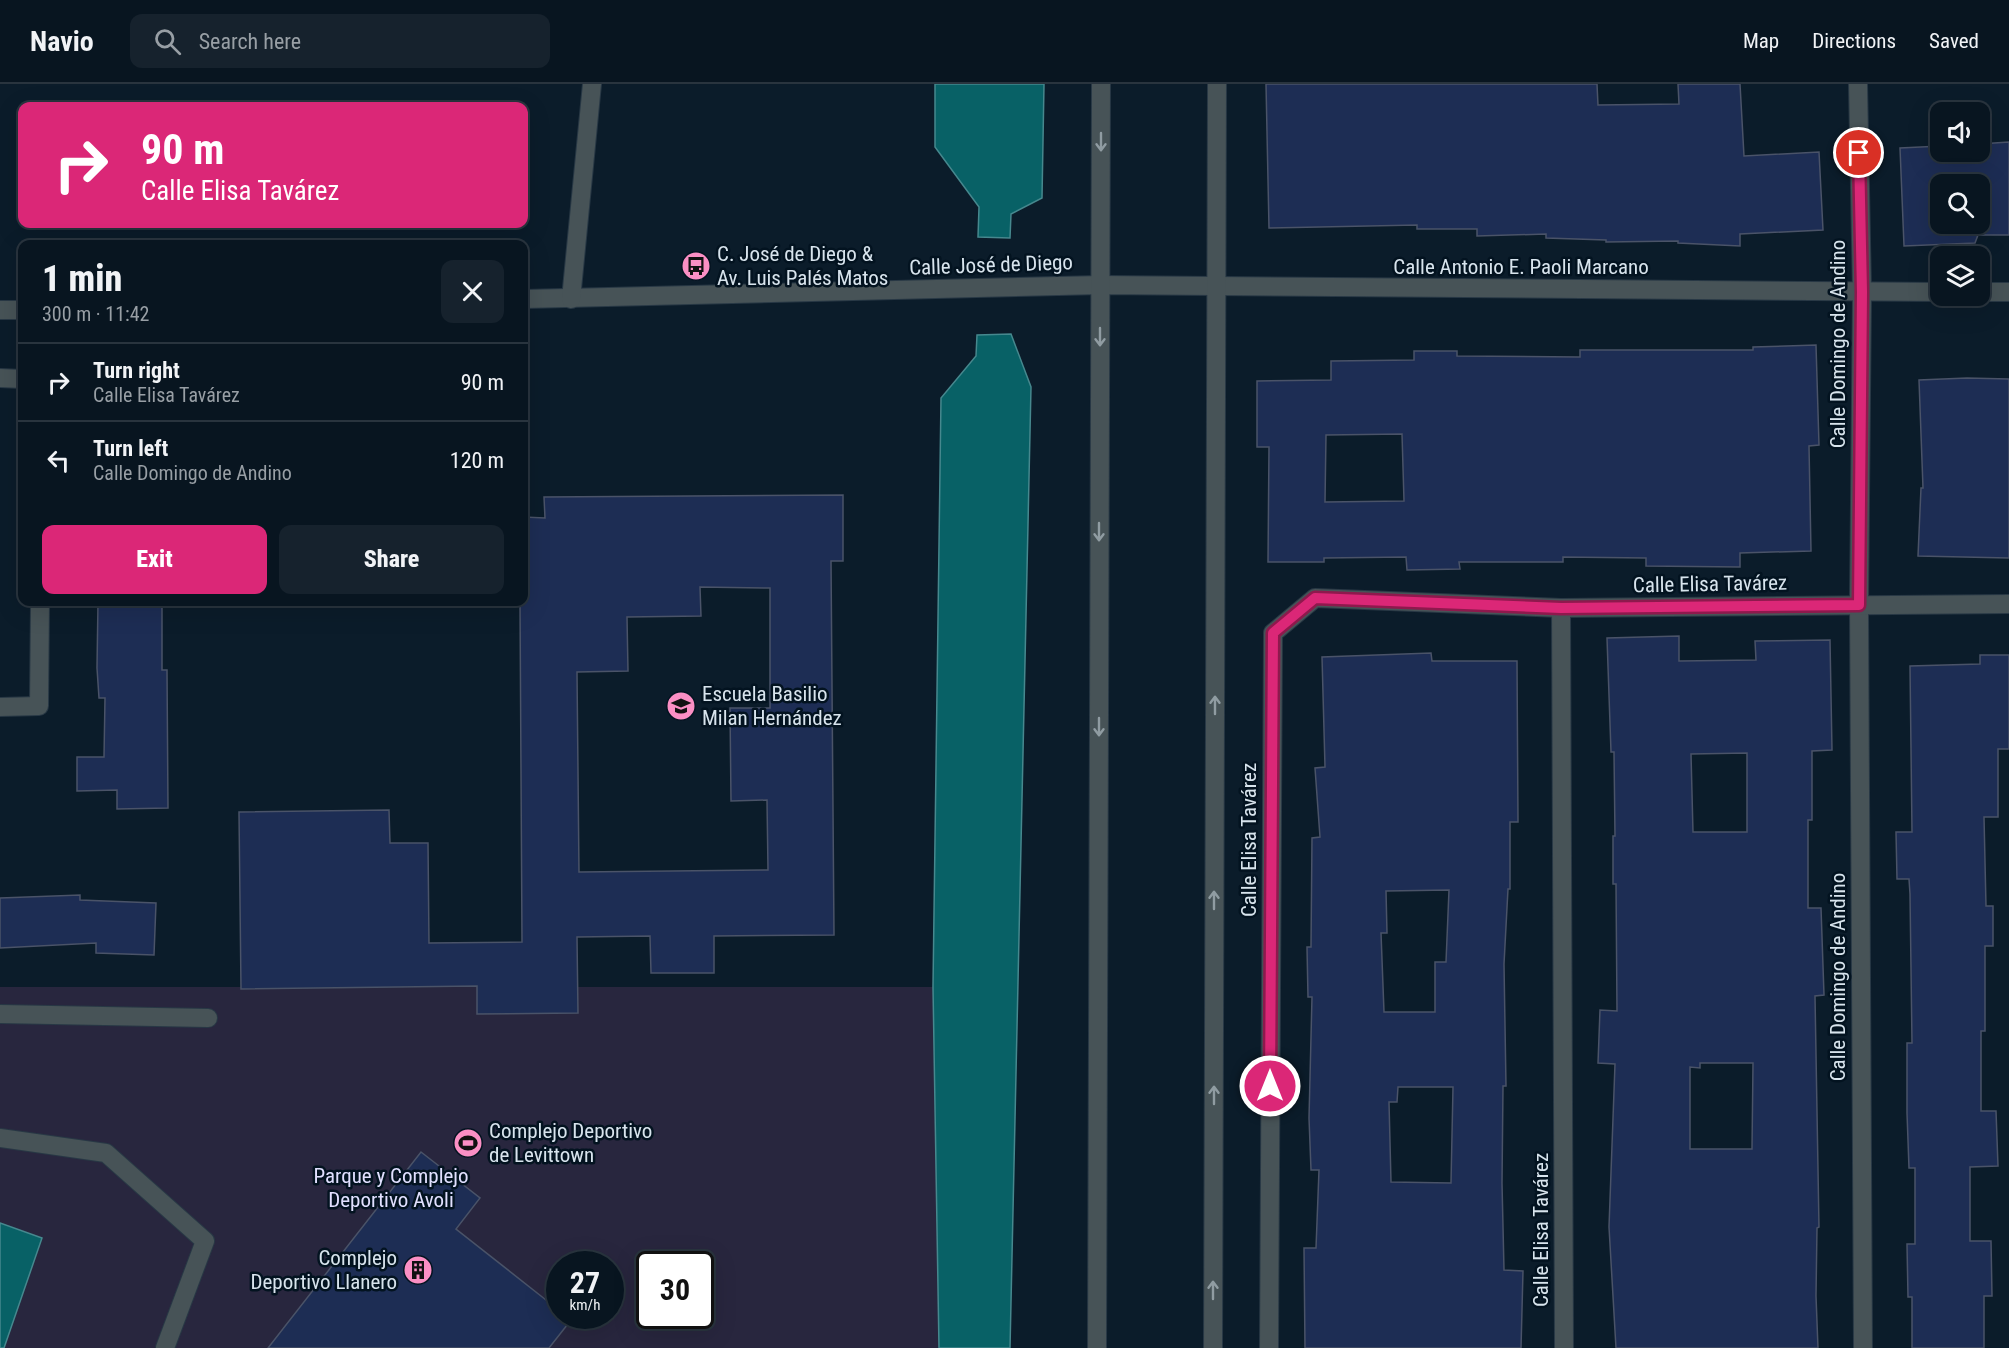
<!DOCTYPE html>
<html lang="en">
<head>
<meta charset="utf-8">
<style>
	:root { --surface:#081520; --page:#16222d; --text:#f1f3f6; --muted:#989fa5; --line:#29343e; --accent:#db2777 }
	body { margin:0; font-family:"Roboto Condensed",sans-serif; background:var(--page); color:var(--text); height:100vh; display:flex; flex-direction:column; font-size:22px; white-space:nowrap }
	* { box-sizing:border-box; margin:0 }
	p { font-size:20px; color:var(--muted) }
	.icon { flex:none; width:33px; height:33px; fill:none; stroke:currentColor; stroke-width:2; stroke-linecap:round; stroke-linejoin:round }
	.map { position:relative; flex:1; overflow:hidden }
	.side { position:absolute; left:18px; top:156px; width:510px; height:366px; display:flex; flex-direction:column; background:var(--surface); border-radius:12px; box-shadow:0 6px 24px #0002,0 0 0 2px var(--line) }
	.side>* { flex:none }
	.hud { position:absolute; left:18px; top:18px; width:510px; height:126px; border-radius:12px; box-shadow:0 6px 24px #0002,0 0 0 2px var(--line); background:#db2777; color:#fff; overflow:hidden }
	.fabs { position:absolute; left:1930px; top:18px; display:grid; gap:12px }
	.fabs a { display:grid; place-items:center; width:60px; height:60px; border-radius:12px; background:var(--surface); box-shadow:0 6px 24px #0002,0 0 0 2px var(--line); font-size:30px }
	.speed { position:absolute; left:546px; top:1167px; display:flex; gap:12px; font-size:30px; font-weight:700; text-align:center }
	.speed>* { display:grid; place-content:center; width:78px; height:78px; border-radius:50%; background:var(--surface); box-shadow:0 6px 24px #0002,0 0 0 2px var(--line); line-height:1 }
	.speed small { font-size:15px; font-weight:400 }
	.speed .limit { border:3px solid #111; border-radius:9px; background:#fff; color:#111 }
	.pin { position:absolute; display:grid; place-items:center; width:51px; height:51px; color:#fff; margin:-26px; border:3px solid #fff; border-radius:50%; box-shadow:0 2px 6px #0007 }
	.me { position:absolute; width:66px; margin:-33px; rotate:0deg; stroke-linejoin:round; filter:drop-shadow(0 0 4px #0008) }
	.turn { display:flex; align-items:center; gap:21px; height:126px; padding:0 24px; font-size:27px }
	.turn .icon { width:78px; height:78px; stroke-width:2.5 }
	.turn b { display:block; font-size:42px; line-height:51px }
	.round { display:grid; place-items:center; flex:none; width:63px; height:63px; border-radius:12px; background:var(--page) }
	.summary { display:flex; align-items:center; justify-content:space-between; height:102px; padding:0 24px }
	h1 { font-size:36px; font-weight:800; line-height:45px }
	.primary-button { display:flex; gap:12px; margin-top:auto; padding:12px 24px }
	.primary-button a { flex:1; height:69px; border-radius:12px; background:var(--accent); color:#fff; font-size:24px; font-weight:800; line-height:69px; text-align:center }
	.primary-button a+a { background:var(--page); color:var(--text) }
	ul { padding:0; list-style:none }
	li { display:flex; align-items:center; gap:18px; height:78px; padding:0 24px; border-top:2px solid var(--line) }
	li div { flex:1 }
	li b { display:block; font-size:22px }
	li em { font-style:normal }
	header { display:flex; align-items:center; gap:36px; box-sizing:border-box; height:84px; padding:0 30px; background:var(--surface); border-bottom:2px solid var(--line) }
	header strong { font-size:28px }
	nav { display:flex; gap:33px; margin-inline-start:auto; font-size:21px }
	.search { width:420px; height:54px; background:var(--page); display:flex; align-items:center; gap:15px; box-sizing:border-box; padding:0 21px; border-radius:12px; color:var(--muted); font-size:22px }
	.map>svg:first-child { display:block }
	.green { fill:#28263e; fill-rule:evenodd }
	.water { fill:#086166; stroke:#46888e; stroke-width:1.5 }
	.building { fill:#1d2d54; stroke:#4a5368; stroke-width:1.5; fill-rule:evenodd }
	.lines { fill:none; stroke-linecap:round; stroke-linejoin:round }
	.minor-casing { stroke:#283845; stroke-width:20 }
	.minor { stroke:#475357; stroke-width:18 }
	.oneway { stroke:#909ca2 }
	.route-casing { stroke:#8e194d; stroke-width:15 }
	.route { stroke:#db2777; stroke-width:10 }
	.labels { text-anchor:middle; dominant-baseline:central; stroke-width:5; stroke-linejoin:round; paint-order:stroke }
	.poi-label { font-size:21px; fill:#d8e4ed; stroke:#031320; text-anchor:start }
	.street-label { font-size:21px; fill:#d8e4ed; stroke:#031320 }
	.park-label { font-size:21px; fill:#e1e0ff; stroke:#031320 }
</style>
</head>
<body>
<header>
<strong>Navio</strong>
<div class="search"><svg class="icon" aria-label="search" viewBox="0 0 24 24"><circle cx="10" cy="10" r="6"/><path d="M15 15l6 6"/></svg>Search here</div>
<nav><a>Map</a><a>Directions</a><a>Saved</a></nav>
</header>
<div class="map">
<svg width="2009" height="1264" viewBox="0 0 2009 1264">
	<rect width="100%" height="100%" fill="#0b1c2a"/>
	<path class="green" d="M0 903H933L939 1264H0ZM560 1180H610V1232H560ZM650 1180H700V1232H650Z"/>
	<g class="water">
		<polygon points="935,0 1044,0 1042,114 1011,130 1010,154 978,153 979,123 935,63"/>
		<polygon points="1011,250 1031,303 1010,1264 939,1264 933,903 941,314 976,272 977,251"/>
		<polygon points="0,1139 42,1154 4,1264 0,1264"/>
	</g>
	<g class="building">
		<polygon points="1266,0 1597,0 1598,21 1679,20 1678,0 1740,0 1744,72 1819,68 1823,146 1740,150 1740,162 1678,159 1678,157 1606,158 1606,156 1546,154 1546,150 1477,152 1477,145 1417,145 1417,141 1269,144"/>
		<path d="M2009 58V151H1978L1975 159 1904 162 1900 64 1941 62V68H1980V60ZM1941 100H1980V140H1941Z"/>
		<path d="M1816 261 1819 361 1809 362 1811 467 1740 469V483L1646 482V474L1563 473V478H1459L1460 485 1407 486 1406 473 1324 474V478H1268L1269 363H1257V297L1331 296V277L1414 276V267H1457V272L1580 273V266H1753V263ZM1402 350 1404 417 1325 418 1326 351Z"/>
		<polygon points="1967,294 2009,295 2009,474 1918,472 1921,404 1923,404 1919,296"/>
		<path d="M843 411V477H831L834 851 714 852V889H651L650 852 577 853 578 929 477 930V902L241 905 239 728 389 726 390 759H428L429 859 522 858 520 518H524V433L545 434 544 413ZM700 503 770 504V624H730L731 717 767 716 768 786 579 788 577 588 628 587 627 533 701 532Z"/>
		<polygon points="98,518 162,518 162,586 167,586 168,724 117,725 117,706 77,707 77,673 104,673 105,614 99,614 97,584"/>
		<path d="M1679 552V577L1756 576 1755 557 1830 556 1832 666 1812 667V736H1808V824H1821L1824 911 1815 912 1819 1143 1817 1144 1816 1212 1818 1264H1616L1609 1143 1615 980 1598 979 1600 926 1617 927 1616 800H1613V752H1615L1614 668H1611L1607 554ZM1747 669V748H1693L1691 670ZM1700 979H1753L1752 1065H1690V983L1700 984Z"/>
		<path d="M1431 569 1432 577H1517L1518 738H1510V805H1508L1504 880 1506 1002H1503L1502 1099 1504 1186 1523 1187 1521 1264H1305L1304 1164H1316L1319 1086H1311L1309 1034 1312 913H1308L1307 863H1311L1312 754 1320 753 1315 684 1325 683 1322 573ZM1449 806 1446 878H1435V928H1384L1381 849H1387L1386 807ZM1398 1003H1453L1451 1099 1391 1098 1389 1018H1397Z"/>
		<polygon points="1980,571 2009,571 2009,665 1998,665 1998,733 1984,733 1986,822 1993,822 1993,862 1985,862 1985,947 1981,947 1981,1027 1996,1027 1998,1082 1970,1083 1970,1157 1991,1157 1992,1212 1984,1212 1984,1264 1912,1264 1912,1213 1908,1213 1907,1160 1915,1160 1915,1084 1909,1084 1907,1029 1907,959 1912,959 1910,810 1909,795 1897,795 1896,748 1912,748 1910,582 1980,580"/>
		<polygon points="80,811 80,816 156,819 154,871 96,869 96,859 0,864 0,814"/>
		<polygon points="421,1068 480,1114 456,1145 560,1227 560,1232 571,1236 549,1264 268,1264"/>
	</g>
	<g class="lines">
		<g class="minor-casing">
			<g id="minor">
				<polyline points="1858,0 1862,208 1859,521 1863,1264"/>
				<polyline points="1980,208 2009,208"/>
				<polyline points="524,215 1100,201 1941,208"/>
				<polyline points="571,215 592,0"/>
				<polyline points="0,226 22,226"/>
				<polyline points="0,294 22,295"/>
				<polyline points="1561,524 1564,1264"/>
				<polyline points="0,623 39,622 40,518"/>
				<polyline points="0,930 208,934"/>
				<polyline points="0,1054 106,1069 205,1157 165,1264"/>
				<polyline points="1097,1264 1101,0"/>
				<polyline points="1213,1264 1217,0"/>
				<polyline points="1269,1264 1273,549 1315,514 1561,524 2009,520"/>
			</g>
		</g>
		<use href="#minor" class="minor"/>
	</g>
	<defs><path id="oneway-shaft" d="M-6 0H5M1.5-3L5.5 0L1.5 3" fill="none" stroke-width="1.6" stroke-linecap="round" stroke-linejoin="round" transform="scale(1.5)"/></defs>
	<g class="oneway">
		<use href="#oneway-shaft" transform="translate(1101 58) rotate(90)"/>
		<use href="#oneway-shaft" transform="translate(1100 253) rotate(90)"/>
		<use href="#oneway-shaft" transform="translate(1099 448) rotate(90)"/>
		<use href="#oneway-shaft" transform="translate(1215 621) rotate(-90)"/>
		<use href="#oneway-shaft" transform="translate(1099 643) rotate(90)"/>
		<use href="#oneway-shaft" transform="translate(1214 816) rotate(-90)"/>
		<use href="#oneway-shaft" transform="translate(1214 1011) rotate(-90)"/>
		<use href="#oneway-shaft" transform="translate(1213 1206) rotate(-90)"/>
	</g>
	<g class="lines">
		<g class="route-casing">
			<polyline id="route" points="1270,1002 1273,549 1315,514 1561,524 1859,521 1862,208 1859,69"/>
		</g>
		<use href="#route" class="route"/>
	</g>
	<defs>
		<g id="bus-disc" transform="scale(1.5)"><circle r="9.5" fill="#fb8fc4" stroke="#031320"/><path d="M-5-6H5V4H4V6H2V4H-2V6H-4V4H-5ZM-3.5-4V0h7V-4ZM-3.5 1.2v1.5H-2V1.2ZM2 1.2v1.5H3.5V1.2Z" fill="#111"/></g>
		<g id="school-disc" transform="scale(1.5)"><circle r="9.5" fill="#fb8fc4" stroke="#031320"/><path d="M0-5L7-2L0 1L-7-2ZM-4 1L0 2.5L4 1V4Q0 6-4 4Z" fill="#111"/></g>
		<g id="stadium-disc" transform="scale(1.5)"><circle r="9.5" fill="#fb8fc4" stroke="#031320"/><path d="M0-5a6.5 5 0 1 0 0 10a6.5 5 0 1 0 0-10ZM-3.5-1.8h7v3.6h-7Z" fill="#111"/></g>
		<g id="building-disc" transform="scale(1.5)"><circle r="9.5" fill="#fb8fc4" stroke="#031320"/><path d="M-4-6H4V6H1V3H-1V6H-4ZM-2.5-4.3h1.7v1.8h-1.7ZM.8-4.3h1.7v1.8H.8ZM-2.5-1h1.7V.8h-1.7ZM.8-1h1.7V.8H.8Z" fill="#111"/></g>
	</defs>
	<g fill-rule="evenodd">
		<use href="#bus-disc" x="696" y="182"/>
		<use href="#school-disc" x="681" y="622"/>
		<use href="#stadium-disc" x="468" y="1059"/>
		<use href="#building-disc" x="418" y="1186"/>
	</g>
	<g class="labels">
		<g class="poi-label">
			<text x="717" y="170">C. José de Diego &amp;<tspan x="717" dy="24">Av. Luis Palés Matos</tspan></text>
			<text x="702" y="610">Escuela Basilio<tspan x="702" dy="24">Milan Hernández</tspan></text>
			<text x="489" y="1047">Complejo Deportivo<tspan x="489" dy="24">de Levittown</tspan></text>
			<text x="397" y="1174" text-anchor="end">Complejo<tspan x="397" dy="24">Deportivo Llanero</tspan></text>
		</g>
		<g class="street-label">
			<text transform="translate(991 181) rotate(-2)">Calle José de Diego</text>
			<text x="1521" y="183">Calle Antonio E. Paoli Marcano</text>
			<text transform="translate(1838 260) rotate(-90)">Calle Domingo de Andino</text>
			<text transform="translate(1710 500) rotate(-1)">Calle Elisa Tavárez</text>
			<text transform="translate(1249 756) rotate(-90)">Calle Elisa Tavárez</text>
			<text transform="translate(1838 893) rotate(-90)">Calle Domingo de Andino</text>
			<text transform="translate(1541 1146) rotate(-90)">Calle Elisa Tavárez</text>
		</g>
		<g class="park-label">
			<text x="391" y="1092">Parque y Complejo<tspan x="391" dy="24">Deportivo Avoli</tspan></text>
		</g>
	</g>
</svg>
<div class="fabs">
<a><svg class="icon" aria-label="sound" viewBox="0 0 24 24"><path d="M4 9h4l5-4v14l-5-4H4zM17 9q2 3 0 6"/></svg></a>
<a><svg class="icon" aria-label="search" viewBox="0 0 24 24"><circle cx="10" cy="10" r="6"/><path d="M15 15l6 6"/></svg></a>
<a><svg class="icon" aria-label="layers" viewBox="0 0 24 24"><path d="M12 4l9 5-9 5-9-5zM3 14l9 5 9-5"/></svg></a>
</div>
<div class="speed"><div>27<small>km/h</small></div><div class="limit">30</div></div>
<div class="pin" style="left:1859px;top:69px;background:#d93025"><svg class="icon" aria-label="arrive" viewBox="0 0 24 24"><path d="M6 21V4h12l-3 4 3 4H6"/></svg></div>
<svg class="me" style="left:1270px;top:1002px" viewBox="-20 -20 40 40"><circle r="17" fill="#db2777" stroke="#fff" stroke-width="3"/><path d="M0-11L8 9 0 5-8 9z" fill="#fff"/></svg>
<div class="hud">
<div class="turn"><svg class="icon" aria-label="right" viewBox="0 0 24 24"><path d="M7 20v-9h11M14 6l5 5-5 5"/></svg><div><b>90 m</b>Calle Elisa Tavárez</div></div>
</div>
<section class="side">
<div class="summary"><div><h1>1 min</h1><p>300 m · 11:42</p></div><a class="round"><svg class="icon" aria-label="close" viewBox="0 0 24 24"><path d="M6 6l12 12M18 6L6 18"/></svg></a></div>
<ul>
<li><svg class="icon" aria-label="right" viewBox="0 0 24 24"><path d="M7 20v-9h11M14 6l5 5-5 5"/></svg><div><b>Turn right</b><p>Calle Elisa Tavárez</p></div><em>90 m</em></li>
<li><svg class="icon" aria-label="left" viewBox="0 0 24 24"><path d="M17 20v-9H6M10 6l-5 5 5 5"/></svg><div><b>Turn left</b><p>Calle Domingo de Andino</p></div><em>120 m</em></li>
</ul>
<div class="primary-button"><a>Exit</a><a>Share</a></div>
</section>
</div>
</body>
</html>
